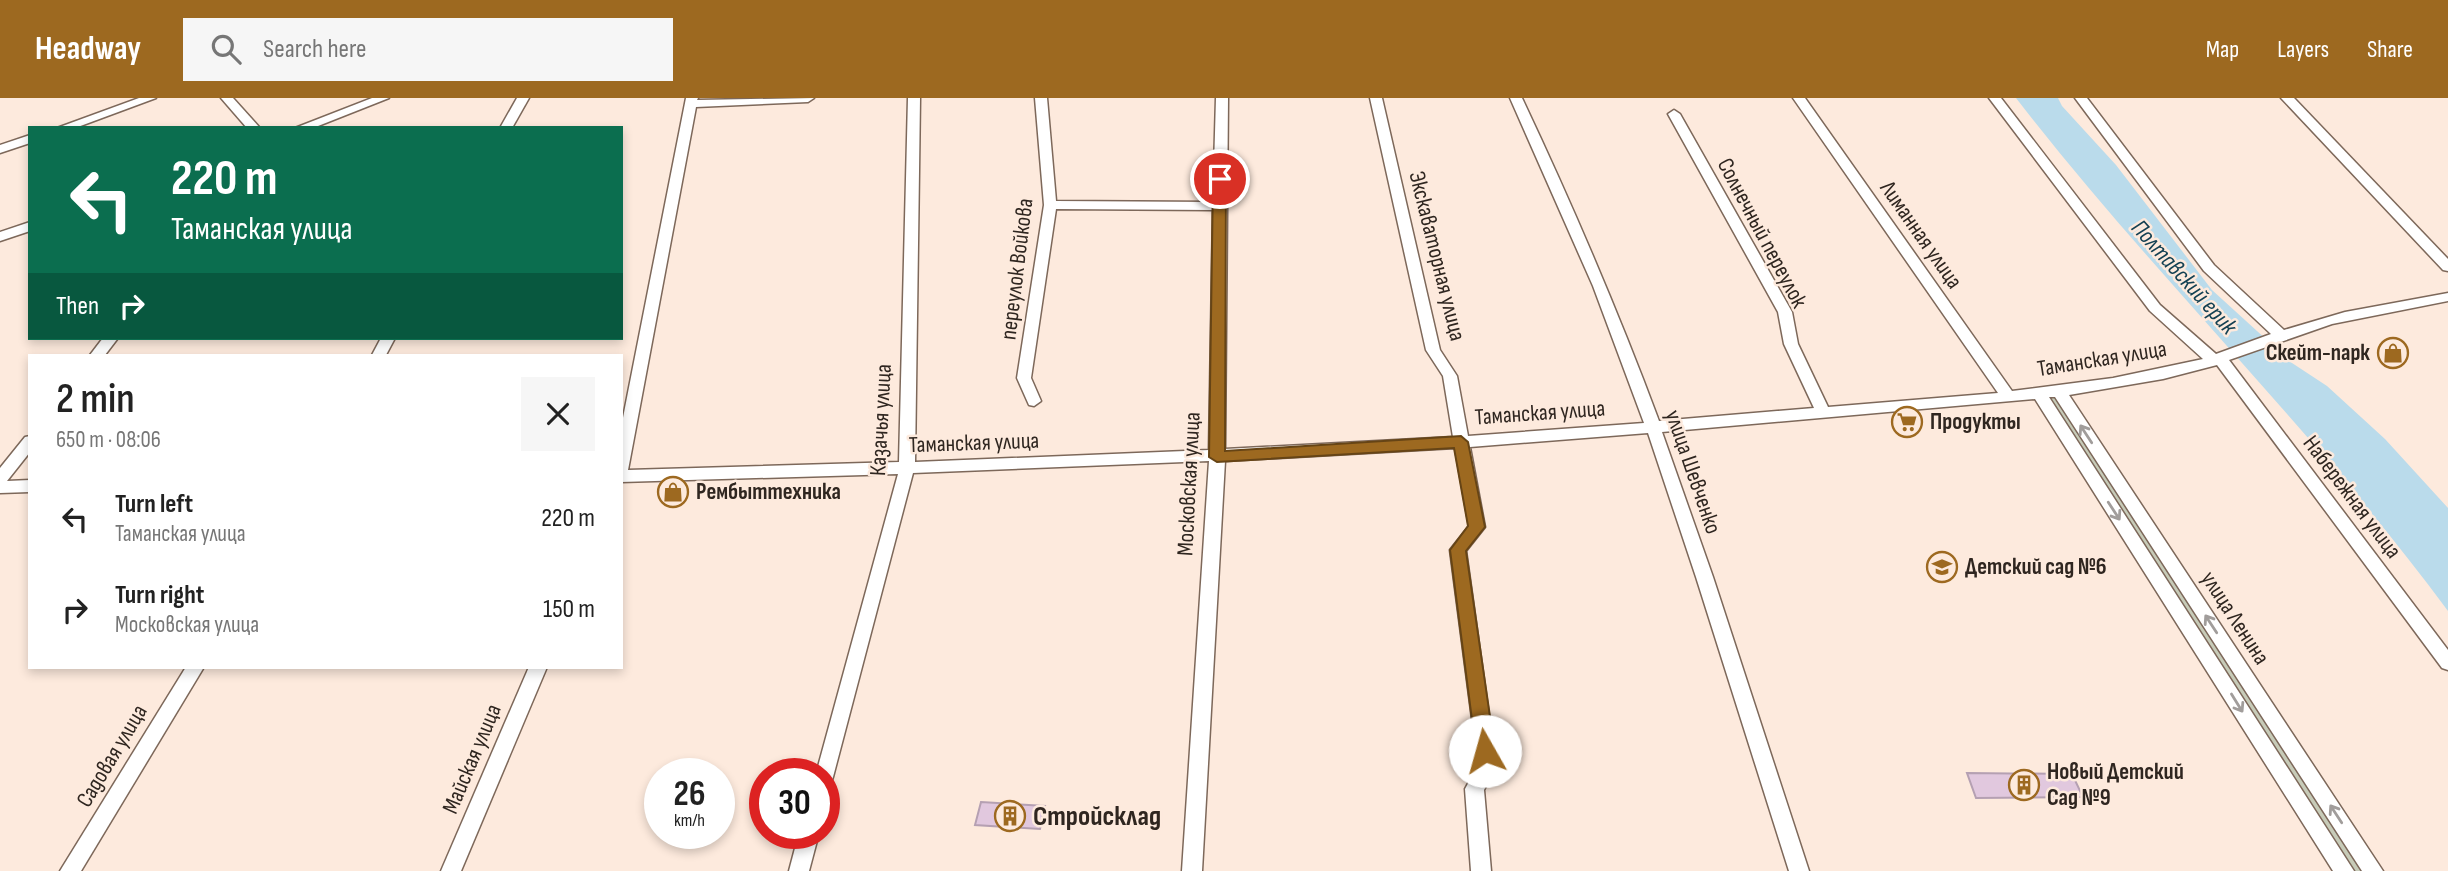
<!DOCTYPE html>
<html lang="en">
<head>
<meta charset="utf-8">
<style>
	:root { --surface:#fff; --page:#f6f6f6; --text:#222; --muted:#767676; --accent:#9d6920 }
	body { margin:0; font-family:"Sofia Sans Condensed",sans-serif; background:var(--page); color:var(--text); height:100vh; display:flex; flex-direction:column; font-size:26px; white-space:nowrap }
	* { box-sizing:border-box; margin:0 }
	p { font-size:23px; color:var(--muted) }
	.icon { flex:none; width:38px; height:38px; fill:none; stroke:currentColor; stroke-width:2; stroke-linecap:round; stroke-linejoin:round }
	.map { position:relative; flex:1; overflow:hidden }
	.side { position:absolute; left:28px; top:256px; width:595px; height:315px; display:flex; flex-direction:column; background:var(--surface); border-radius:0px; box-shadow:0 4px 10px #0003 }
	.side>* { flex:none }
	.banner { position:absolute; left:28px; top:28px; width:595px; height:214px; border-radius:0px; box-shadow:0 4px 10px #0003; background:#0b6e4f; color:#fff; overflow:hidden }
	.speed { position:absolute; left:644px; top:660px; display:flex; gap:14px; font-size:35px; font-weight:700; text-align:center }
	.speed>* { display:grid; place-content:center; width:91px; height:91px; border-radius:50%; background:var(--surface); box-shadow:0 4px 10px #0003; line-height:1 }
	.speed small { font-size:18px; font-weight:400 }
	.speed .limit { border:10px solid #d22; background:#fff; color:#111 }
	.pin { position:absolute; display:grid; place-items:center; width:60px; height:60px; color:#fff; margin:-30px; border:4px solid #fff; border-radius:50%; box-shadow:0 2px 7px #0007 }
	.me { position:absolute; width:77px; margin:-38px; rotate:353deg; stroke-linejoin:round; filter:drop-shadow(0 0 5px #0008) }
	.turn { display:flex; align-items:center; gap:24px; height:147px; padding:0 28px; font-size:32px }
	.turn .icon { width:91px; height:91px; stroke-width:2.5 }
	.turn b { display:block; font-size:49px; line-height:60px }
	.then { display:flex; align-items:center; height:66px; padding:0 28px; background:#0003; gap:14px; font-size:26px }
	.round { display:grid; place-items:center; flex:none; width:74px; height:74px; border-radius:0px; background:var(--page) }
	.overview { display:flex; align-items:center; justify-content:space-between; height:119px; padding:0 28px }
	h1 { font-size:42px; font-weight:600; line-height:52px }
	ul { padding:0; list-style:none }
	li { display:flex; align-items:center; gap:21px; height:91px; padding:0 28px }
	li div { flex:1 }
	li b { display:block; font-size:26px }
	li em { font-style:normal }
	header { display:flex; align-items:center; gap:42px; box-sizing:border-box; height:98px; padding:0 35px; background:var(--accent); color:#fff }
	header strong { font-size:33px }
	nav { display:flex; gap:38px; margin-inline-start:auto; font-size:24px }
	.search { width:490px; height:63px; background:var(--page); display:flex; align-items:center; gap:18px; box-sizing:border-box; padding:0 24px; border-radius:0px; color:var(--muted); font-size:26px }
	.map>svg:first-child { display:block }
	.green { fill:#c7cbb8 }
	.water { fill:#badbeb }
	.building { fill:#e1c8de; stroke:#b5a0b2; stroke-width:2 }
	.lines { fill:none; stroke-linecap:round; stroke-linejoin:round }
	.minor-casing { stroke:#7d685a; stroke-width:3 }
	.minor { fill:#fff; fill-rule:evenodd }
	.oneway { stroke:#a19d9b }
	.route { fill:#9d6920; stroke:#664415; stroke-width:2 }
	.labels { text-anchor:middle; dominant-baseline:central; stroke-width:5; stroke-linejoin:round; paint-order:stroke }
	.street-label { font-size:23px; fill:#2f2620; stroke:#fdeadd }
	.poi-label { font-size:23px; font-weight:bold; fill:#2f2620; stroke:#fdeadd; text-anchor:start }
	.water-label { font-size:24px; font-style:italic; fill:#144153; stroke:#fdeadd }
	.near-poi-label { font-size:28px; font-weight:bold; fill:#2f2620; stroke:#fdeadd; text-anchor:start }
</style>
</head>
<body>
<header>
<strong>Headway</strong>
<div class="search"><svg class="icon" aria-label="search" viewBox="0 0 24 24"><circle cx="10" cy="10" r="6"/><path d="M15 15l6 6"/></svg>Search here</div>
<nav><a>Map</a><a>Layers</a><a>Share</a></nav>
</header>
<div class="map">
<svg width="2448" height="773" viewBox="0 0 2448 773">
	<rect width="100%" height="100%" fill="#fdeadd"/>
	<polygon class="green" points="2057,294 2372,773 2340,773 2042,296"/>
	<path class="water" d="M2016 0H2058L2062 8 2116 67 2212 192 2292 265 2327 288 2385 341 2448 410V513C2315 333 2153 177 2016 0Z"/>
	<g class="building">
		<polygon points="1967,675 2072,676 2083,699 1976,700"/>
		<polygon points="981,704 1045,708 1040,731 975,727"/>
	</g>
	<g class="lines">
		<g class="minor-casing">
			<g id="minor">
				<polygon points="139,0 156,0 75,30 57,30"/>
				<polygon points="221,0 233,0 260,30 247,30"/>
				<polygon points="372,0 389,0 313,30 295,30"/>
				<polygon points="517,0 529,0 512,30 500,30"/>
				<path d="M686 0H698L697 2 814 0 808 4 696 9 628 372 899 364 908 0H920L915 364 1209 352 1213 112 1056 111 1031 280 1041 303 1034 308 1029 307 1017 280 1044 107 1035 0H1047L1056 103 1213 104 1216 0H1228L1225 351 1453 339 1443 278 1426 252 1370 0H1382L1440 252 1457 278 1468 338 1644 325 1593 188 1510 0H1522C1572 106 1618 213 1659 323L1814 310 1784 246 1778 214 1668 16 1674 12 1680 16 1792 214 1798 246 1828 309 1998 295 1793 0H1805L2012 293 2113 280 2203 261 2150 213 1989 0H2001L2160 207 2216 256 2271 236 2204 173 2075 0H2087L2214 167 2284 232 2345 214 2448 195V203L2332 226 2229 262 2448 552V572L2442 570 2217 267 2163 281 2069 297 2383 773H2362L2055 299H2049L2354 773H2333L2035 301 1662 334 1713 479 1809 773H1789L1696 479 1648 335 1470 349 1485 429 1466 453 1496 668 1484 692 1491 773H1471L1465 691 1478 667 1450 452 1469 428 1455 350 1225 363 1202 773H1182L1209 363 913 375 833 679 831 685 824 687V676H816L898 376 621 384V330Z"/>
				<polygon points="2281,0 2294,0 2448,161 2448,173 2443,172"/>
				<polygon points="30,37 30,45 0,55 0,47"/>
				<polygon points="30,124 30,133 0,143 0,134"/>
				<polygon points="103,240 118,240 105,257 90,257"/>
				<polygon points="381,240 395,240 386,257 372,257"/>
				<polygon points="30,338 30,354 7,383 30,382 30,394 0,395 0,370 25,339"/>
				<polygon points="186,569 204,569 81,773 60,773"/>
				<polygon points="529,569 547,569 461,773 441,773"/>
				<polygon points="799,735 819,735 809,773 789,773"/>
			</g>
		</g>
		<use href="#minor" class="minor"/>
	</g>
	<defs><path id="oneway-shaft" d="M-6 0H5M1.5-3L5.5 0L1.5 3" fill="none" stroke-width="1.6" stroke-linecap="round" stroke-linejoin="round" transform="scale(1.75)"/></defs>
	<g class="oneway">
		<use href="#oneway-shaft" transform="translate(2086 336) rotate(-123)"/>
		<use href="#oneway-shaft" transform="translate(2114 413) rotate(57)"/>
		<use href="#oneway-shaft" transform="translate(2211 526) rotate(-123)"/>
		<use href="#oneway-shaft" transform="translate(2237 605) rotate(58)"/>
		<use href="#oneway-shaft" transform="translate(2336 716) rotate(-123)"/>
	</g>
	<polygon class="route" points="1220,77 1226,81 1225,353 1461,338 1468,344 1485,429 1466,453 1495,653 1492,659 1485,661 1479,659 1476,653 1450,452 1468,428 1454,350 1217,364 1209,359 1213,81"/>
	<defs>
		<g id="shop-ring" transform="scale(1.575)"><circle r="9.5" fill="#fdeadd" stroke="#9d6920" stroke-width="1.5"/><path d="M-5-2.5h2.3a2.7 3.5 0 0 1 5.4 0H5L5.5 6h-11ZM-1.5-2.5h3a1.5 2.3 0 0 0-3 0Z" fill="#9d6920"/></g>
		<g id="supermarket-ring" transform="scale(1.575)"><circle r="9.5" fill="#fdeadd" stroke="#9d6920" stroke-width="1.5"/><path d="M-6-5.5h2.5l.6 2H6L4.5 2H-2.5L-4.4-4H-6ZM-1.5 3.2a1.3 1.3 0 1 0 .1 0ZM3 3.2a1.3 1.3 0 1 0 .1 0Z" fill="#9d6920"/></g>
		<g id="school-ring" transform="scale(1.575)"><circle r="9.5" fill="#fdeadd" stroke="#9d6920" stroke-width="1.5"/><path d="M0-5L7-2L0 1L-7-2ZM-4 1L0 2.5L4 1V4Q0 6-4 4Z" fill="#9d6920"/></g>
		<g id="building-ring" transform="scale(1.575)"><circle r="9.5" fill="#fdeadd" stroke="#9d6920" stroke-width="1.5"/><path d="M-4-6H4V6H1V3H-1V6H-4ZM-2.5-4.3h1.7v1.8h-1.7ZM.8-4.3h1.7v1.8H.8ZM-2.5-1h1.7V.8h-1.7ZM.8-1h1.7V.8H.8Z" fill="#9d6920"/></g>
	</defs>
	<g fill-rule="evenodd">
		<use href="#shop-ring" x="2393" y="255"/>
		<use href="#supermarket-ring" x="1907" y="324"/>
		<use href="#shop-ring" x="673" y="394"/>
		<use href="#school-ring" x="1942" y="469"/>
		<use href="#building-ring" x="2024" y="687"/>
		<use href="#building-ring" x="1010" y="718"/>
	</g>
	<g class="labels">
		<g class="street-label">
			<text transform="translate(1762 135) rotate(62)">Солнечный переулок</text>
			<text transform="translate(1921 137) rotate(55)">Лиманная улица</text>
			<text transform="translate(1437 158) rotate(76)">Экскаваторная улица</text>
			<text transform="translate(1017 171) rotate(-83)">переулок Войкова</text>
			<text transform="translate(2102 261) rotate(-9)">Таманская улица</text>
			<text transform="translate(1540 315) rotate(-4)">Таманская улица</text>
			<text transform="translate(881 322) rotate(-87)">Казачья улица</text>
			<text transform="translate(974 345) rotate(-2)">Таманская улица</text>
			<text transform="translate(1693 374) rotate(71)">улица Шевченко</text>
			<text transform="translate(1189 386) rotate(-87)">Московская улица</text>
			<text transform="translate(2352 399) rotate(53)">Набережная улица</text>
			<text transform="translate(2235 520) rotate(57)">улица Ленина</text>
			<text transform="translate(112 658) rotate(-59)">Садовая улица</text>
			<text transform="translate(472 661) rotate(-67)">Майская улица</text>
		</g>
		<g class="poi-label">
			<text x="2370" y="255" text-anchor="end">Скейт-парк</text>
			<text x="1930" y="324">Продукты</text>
			<text x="696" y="394">Рембыттехника</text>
			<text x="1965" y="469">Детский сад №6</text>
			<text x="2047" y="674">Новый Детский<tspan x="2047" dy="26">Сад №9</tspan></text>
		</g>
		<g class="water-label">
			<text transform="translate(2184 179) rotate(48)">Полтавский ерик</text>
		</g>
		<g class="near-poi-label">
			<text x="1033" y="718">Стройсклад</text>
		</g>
	</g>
</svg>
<div class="speed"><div>26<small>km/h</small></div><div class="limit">30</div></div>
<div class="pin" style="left:1220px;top:81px;background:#d93025"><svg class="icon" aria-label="arrive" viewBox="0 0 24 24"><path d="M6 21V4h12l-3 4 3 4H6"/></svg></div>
<svg class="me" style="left:1485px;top:653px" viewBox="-20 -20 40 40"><circle r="19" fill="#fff"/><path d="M0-13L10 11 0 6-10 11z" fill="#9d6920"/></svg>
<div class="banner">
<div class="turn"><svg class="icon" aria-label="left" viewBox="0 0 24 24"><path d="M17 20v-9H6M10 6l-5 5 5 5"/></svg><div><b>220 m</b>Таманская улица</div></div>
<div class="then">Then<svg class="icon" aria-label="right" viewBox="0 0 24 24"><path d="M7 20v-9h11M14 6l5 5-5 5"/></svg></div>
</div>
<section class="side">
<div class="overview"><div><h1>2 min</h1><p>650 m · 08:06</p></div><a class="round"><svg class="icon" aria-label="close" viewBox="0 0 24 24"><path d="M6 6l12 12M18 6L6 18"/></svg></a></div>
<ul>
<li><svg class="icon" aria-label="left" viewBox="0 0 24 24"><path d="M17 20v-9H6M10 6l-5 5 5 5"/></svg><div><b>Turn left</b><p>Таманская улица</p></div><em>220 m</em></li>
<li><svg class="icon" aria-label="right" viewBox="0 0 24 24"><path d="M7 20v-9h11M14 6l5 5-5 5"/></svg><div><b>Turn right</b><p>Московская улица</p></div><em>150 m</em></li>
</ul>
</section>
</div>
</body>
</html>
